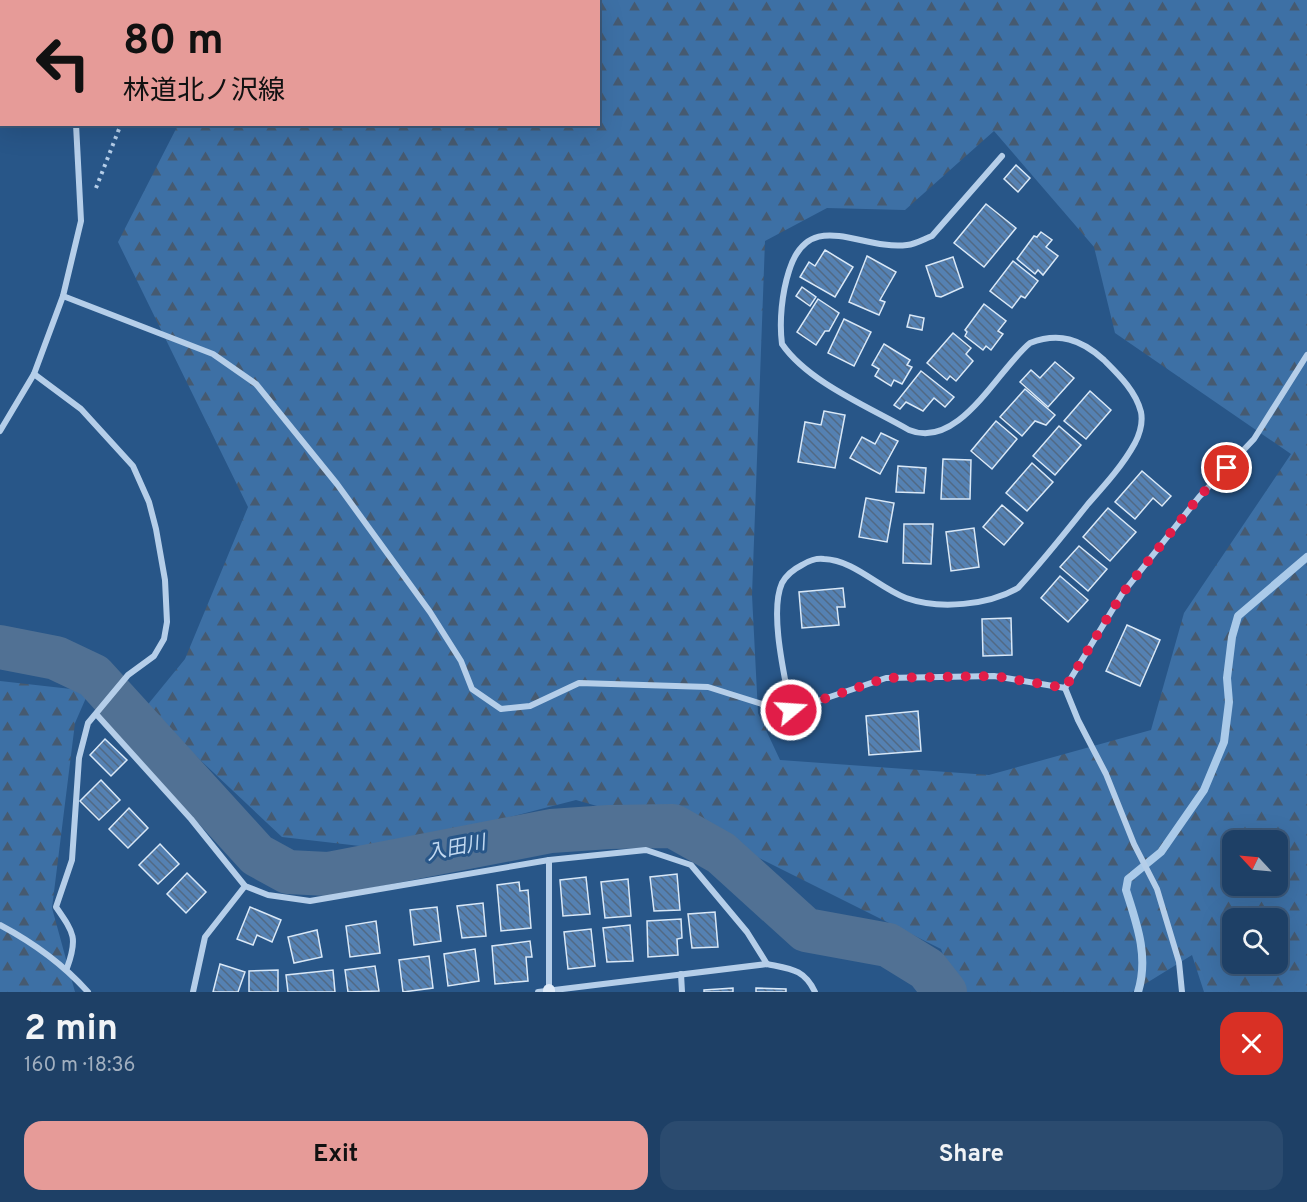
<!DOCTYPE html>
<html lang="en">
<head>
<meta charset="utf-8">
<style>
	:root { --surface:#1e4066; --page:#2b4b6f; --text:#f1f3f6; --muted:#a1afbf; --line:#3c597a; --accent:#e69b98 }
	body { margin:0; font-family:Overpass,"Noto Sans JP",sans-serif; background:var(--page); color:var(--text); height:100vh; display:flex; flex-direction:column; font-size:22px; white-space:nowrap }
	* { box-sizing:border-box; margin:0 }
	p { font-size:20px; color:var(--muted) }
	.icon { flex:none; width:33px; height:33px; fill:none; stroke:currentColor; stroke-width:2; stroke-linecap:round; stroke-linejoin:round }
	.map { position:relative; height:992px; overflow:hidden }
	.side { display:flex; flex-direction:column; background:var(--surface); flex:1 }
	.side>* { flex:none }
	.top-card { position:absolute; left:0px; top:0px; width:600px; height:126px; box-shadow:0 6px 24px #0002,0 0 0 2px var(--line); background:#e69b98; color:#111; overflow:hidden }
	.needle { width:39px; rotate:296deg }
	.fabs { position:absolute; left:1222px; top:830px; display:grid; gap:12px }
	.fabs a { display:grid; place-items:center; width:66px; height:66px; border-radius:12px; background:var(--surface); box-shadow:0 6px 24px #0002,0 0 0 2px var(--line); font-size:30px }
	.pin { position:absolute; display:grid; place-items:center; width:51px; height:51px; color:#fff; margin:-26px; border:3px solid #fff; border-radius:50%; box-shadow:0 2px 6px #0007 }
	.me { position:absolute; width:66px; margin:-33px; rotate:72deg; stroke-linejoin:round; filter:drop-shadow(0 0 4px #0008) }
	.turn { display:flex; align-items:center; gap:21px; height:126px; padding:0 24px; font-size:27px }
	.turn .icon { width:78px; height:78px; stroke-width:2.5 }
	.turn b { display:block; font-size:42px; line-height:51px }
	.round { display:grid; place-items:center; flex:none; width:63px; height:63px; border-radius:18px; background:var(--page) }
	.summary { display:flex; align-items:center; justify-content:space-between; height:102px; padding:0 24px }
	h1 { font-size:36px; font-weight:700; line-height:45px }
	.cta { display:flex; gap:12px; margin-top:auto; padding:12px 24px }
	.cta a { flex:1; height:69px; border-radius:18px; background:var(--accent); color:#111; font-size:24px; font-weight:700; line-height:69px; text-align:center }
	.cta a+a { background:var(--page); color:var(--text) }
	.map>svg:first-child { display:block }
	.forest { fill:url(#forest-firs); fill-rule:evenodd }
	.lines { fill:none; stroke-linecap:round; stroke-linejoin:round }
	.stream { stroke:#aacae9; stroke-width:8 }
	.river { stroke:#517194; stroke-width:44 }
	.building { fill:url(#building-back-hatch); stroke:#d9e8f7; stroke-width:1.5 }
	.path { stroke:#b5cee9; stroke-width:4; stroke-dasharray:3 4.5; stroke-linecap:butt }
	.street { stroke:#b5cee9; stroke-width:6 }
	.secondary { stroke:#dfebf8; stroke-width:12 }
	.route { stroke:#e11d48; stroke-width:10; stroke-dasharray:0 18 }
	.labels { text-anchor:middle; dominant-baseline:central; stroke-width:6; stroke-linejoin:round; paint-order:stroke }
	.water-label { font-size:20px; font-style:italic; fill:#c1d8f0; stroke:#285688 }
</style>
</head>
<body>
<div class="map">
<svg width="1307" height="992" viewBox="0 0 1307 992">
	<defs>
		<pattern id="forest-firs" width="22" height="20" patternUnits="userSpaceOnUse" patternTransform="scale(1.5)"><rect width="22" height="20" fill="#3d70a5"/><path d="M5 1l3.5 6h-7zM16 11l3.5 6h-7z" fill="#465a70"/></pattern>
		<pattern id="building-back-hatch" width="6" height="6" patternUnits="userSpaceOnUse" patternTransform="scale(1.5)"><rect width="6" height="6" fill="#5581b2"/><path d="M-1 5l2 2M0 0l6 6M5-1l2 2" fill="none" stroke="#516984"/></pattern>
	</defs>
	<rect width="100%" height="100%" fill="#285688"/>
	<g class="forest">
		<path d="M241 0H1307V992H1204L1192 955 1132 992H957L941 949 733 845 576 800 386 849 282 837 145 708 185 659 248 507 118 242 178 125 598 124V2ZM994 131 1094 247 1115 333 1291 454 1184 613 1151 730 989 775 780 760 758 713 752 595 765 241 827 208 905 210ZM1233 840H1278V885H1233ZM1233 918H1278V963H1233Z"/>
		<polygon points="0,681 89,691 75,723 52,908 75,992 0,992"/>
	</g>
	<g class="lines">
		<path class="stream" d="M1138 992C1149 957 1137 924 1126 890L1128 879 1161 852 1204 790 1224 742 1229 702 1227 678 1232 637 1238 616 1307 557"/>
		<polyline class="river" points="0,647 56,658 94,676 257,855 288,872 328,874 551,831 609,827 673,826 721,853 806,930 888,945 927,969 945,992"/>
	</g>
	<g class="building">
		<polygon points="1016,165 1030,178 1018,192 1004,179"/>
		<polygon points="986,204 1016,228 984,267 954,243"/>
		<polygon points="1041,232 1052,240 1046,247 1058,256 1043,275 1038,270 1035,274 1017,259 1034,236 1037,237"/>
		<polygon points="825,250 853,267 835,297 800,277 809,262 815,266"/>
		<polygon points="867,256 896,272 880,300 885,302 879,315 849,302"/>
		<polygon points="953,257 963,287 941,297 936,296 926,266"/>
		<polygon points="1013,261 1038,281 1025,298 1021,296 1012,308 990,291"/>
		<polygon points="802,287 816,297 810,306 796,296"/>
		<polygon points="818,299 839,313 829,331 825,331 816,345 797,332"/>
		<polygon points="984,304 1006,321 998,331 1003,334 991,350 986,346 983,350 965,336 967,332 965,330"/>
		<polygon points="910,315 924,318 922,330 907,327"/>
		<polygon points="844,319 871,332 854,366 828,353"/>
		<polygon points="953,333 971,348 966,354 973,361 956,381 950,376 947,380 927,363"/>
		<polygon points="884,344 910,360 907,365 912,367 902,384 894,380 891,386 875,376 879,369 872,365"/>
		<polygon points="1055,362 1074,378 1048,407 1020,382 1031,370 1040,378"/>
		<polygon points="921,371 954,397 945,407 934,398 923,411 906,402 900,409 894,405"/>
		<polygon points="1025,389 1055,415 1046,425 1035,421 1022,436 1000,417"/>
		<polygon points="1090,391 1111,410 1086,439 1064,421"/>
		<polygon points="824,411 845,415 835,468 798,462 805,422 821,425"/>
		<polygon points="996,421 1017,439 992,469 971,451"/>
		<polygon points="1059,426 1081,445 1055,475 1033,456"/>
		<polygon points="881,433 898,441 880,474 850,458 862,437 875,444"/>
		<polygon points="943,459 971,460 970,499 941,499"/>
		<polygon points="1032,463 1053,482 1027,511 1006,493"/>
		<polygon points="898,466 926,468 924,493 896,492"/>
		<polygon points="1142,471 1171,496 1162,506 1153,498 1135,519 1115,502"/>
		<polygon points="866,498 894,503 887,542 859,537"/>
		<polygon points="1002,505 1023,523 1004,545 983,527"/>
		<polygon points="1108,508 1136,532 1110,561 1083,537"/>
		<polygon points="904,524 933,524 931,564 903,563"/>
		<polygon points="974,528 979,567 951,571 946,532"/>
		<polygon points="1079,546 1107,569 1088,591 1060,567"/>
		<polygon points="1060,576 1088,600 1068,622 1041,598"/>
		<polygon points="843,588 845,607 837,607 839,625 802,628 799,592"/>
		<polygon points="1011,618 1012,655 983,656 982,619"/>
		<polygon points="1127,625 1160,640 1140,686 1106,671"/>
		<polygon points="918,711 921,751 869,755 866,716"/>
		<polygon points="105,739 127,760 111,776 90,755"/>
		<polygon points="101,780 120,800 99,820 80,801"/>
		<polygon points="129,808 148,828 128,848 109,829"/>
		<polygon points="160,844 179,864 158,884 139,865"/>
		<polygon points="187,873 206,892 186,913 167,894"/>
		<polygon points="677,874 680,910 654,911 650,877"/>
		<polygon points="586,877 590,914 563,916 560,880"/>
		<polygon points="628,879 631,916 605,918 601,882"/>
		<polygon points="519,882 520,891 528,890 531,928 501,931 497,885"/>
		<polygon points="483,903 486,936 462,938 457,906"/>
		<polygon points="250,907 281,920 272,942 257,935 253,945 237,939"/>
		<polygon points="437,907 441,941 414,945 410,910"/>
		<polygon points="715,912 718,947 692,948 688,914"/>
		<polygon points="681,919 682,938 677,939 678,955 648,957 647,921"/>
		<polygon points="376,921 380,953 350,957 346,926"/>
		<polygon points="630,925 633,961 607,962 603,928"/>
		<polygon points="591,929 595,966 568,969 564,932"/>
		<polygon points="317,930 322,957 294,963 288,937"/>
		<polygon points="530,941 532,957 526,957 528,981 495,984 492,946"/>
		<polygon points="475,949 479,981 448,986 444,954"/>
		<polygon points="429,956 433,988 403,992 399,960"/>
		<polygon points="220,964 245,972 238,992 213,992"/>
		<polygon points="375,966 379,991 348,992 345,970"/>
		<polygon points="278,970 278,992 249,992 249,971"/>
		<polygon points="333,970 335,992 288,992 286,975"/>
		<polygon points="733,988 733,992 704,992 704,990"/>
		<polygon points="756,988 786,989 786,992 756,992"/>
	</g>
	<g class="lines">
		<g class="path">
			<polyline points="161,2 162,0"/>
			<polyline points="96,188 121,124"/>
		</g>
		<g class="street">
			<polyline points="73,0 73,2"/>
			<polyline points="3,2 4,0"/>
			<polyline points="0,21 2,13"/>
			<polyline points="63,296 213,354 256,384 337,484 430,612 461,661 472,689 501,709 530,706 579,683 708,687 775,708 791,710 886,678 994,676 1065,688"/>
			<path d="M34 374 81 409 133 466 149 502 156 529 165 580 167 622 164 639 154 656 128 675 88 723 79 758 72 860 56 907C74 933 78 938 67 968"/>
			<polyline points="0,431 34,374 63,296 81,221 76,124"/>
			<polyline points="1065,688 1122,594 1199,497 1254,439 1307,355"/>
			<polyline points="1065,688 1078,720 1106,774 1134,844 1157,889 1179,962 1182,992"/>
			<path d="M791 710C785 678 769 612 782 583 787 574 794 569 802 565 808 561 817 558 824 559 854 560 879 588 906 598 940 610 988 605 1018 588 1043 561 1065 533 1088 504 1105 485 1123 465 1135 443 1140 433 1143 422 1141 412 1136 391 1118 374 1104 360 1081 339 1059 332 1030 343 998 369 959 451 909 430 869 407 808 382 782 344 779 321 782 293 789 271 809 206 861 251 907 245 916 244 924 239 932 236L1002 156"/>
			<polyline points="97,715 191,819 245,886 268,895 310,901 549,860 646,850 691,865 747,932 767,964"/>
			<path d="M0 925C34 943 62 963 88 992"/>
			<polyline points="681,974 682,992"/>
			<polyline points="549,990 549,860"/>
			<polyline points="193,992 205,937 245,886"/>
			<path d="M538 992 767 964C791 969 804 969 815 992"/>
		</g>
		<polyline class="secondary" points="549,990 549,992"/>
	</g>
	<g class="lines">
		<polyline class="route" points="791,710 886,678 994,676 1065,688 1122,594 1199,497 1227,468"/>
	</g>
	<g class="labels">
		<g class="water-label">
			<text transform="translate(456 849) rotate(-11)">入田川</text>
		</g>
	</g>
</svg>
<div class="fabs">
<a><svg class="needle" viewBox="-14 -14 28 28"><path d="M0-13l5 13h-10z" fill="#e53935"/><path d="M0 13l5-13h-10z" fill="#a1afbf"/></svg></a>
<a><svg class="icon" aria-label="search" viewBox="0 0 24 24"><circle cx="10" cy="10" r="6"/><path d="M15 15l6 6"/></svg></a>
</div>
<div class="pin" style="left:1227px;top:468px;background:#d93025"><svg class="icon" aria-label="arrive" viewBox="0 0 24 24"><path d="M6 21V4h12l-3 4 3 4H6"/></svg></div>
<svg class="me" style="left:791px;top:710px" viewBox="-20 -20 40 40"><circle r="17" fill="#e11d48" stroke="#fff" stroke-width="3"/><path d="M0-11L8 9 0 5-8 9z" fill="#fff"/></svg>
<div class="top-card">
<div class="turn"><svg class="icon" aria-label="left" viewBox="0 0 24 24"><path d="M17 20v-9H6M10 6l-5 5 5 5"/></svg><div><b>80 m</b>林道北ノ沢線</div></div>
</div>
</div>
<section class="side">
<div class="summary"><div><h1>2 min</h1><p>160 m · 18:36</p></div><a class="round" style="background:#d93025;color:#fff"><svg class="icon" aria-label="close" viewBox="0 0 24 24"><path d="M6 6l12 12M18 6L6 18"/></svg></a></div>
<div class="cta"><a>Exit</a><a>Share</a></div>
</section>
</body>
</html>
